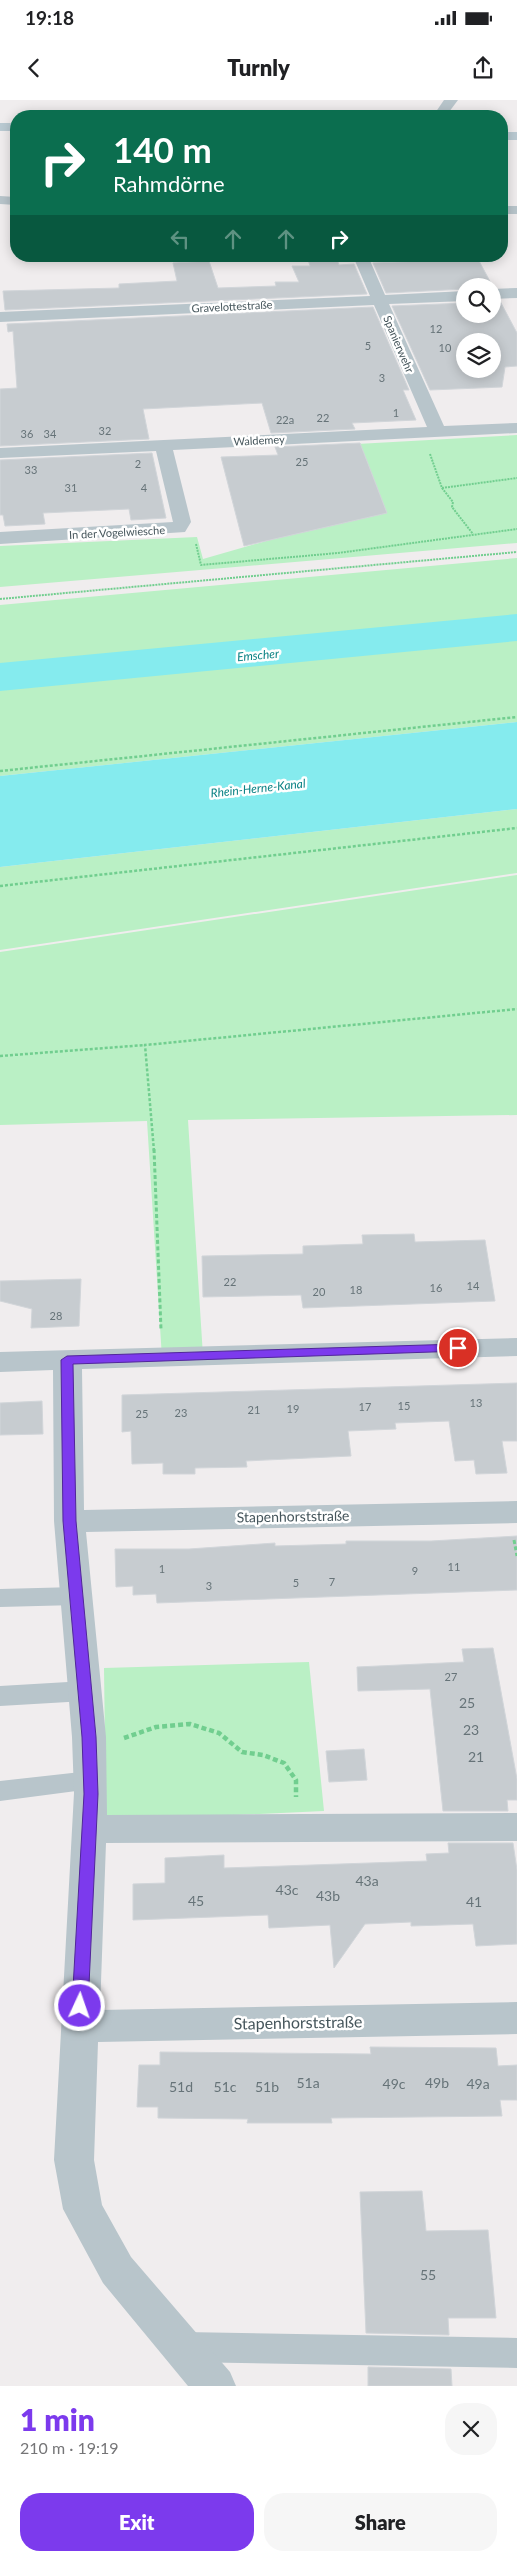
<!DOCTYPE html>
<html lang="en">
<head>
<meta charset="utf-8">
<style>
	:root { --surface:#fff; --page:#f6f6f6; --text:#202124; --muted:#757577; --accent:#7c3aed }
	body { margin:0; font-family:Lato,sans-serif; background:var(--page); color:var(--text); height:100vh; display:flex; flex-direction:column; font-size:19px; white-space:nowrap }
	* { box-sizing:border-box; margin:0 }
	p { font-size:16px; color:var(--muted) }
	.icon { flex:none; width:28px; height:28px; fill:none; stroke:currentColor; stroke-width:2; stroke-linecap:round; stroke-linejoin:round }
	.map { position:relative; height:2286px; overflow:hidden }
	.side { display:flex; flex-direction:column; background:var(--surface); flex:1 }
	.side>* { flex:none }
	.top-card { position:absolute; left:10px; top:10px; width:498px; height:152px; border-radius:20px; box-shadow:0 2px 12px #0003; background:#0b6e4f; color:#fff; overflow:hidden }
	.buttons { position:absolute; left:456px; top:178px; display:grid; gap:10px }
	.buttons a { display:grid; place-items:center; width:45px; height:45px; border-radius:50%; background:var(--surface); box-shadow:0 2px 12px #0003; font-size:25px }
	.pin { position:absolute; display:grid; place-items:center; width:42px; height:42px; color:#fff; margin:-21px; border:2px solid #fff; border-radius:50%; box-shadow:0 1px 5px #0007 }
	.me { position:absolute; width:55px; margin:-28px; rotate:3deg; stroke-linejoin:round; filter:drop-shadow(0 0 4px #0008) }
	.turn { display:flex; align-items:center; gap:18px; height:105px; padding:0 20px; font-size:22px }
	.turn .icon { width:65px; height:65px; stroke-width:2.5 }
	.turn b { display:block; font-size:35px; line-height:42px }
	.lanes { display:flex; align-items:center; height:48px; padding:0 20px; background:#0003; justify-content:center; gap:25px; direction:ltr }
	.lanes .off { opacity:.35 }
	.round { display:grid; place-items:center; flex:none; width:52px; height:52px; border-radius:20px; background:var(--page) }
	.head { display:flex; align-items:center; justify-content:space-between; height:85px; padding:0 20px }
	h1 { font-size:30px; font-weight:800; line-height:38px; color:var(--accent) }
	.action { display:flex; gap:10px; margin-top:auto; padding:10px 20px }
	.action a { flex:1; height:58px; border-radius:20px; background:var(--accent); color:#fff; font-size:20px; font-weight:800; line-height:58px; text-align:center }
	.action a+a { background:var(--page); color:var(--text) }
	.status { display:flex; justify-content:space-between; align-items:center; height:35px; padding:0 25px; background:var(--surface); direction:ltr }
	.status svg { height:14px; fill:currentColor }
	header { display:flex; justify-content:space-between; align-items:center; height:65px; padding:0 20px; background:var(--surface); font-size:22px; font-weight:800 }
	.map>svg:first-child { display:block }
	.green { fill:#baf0c5 }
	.water { fill:#85ebee }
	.building { fill:#c7ccd0; stroke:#d1d5d9; fill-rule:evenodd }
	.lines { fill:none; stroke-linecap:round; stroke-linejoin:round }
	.path-far3 { stroke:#71ce8f; stroke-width:2; stroke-dasharray:2 1; stroke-linecap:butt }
	.path-far2 { stroke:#71ce8f; stroke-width:2.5; stroke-dasharray:3 2; stroke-linecap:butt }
	.path-far1 { stroke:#71ce8f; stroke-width:3; stroke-dasharray:4 2.5; stroke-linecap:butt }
	.path { stroke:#71ce8f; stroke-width:4.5; stroke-dasharray:5 3; stroke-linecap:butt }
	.service { fill:#b8c5cb; fill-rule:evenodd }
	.minor { fill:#b8c5cb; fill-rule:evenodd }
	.secondary { fill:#bacad2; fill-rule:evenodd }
	.route { fill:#7c3aed; stroke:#51269a }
	.labels { text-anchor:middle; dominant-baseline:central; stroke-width:5; stroke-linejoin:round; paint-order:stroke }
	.far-street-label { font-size:11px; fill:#45555b; stroke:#fff }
	.number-label { font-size:11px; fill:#667378 }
	.far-water-label { font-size:12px; font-style:italic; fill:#0a8284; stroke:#fff }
	.street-label { font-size:14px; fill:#45555b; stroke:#fff }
	.near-number-label { font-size:14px; fill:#667378 }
	.near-street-label { font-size:16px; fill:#45555b; stroke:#fff }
</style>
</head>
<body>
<div class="status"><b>19:18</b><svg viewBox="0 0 49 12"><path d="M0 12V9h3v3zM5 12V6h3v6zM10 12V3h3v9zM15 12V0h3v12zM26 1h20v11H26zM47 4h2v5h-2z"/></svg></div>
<header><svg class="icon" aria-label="back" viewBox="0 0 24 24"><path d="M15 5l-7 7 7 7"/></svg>Turnly<svg class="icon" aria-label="share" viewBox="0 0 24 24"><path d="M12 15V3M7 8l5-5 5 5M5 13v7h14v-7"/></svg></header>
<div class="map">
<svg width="517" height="2286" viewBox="0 0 517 2286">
	<rect width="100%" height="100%" fill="#f0edee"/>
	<g class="green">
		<polygon points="517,335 517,443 0,487 0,446 197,437 203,459 294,433 339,345"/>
		<polygon points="517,458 517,622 0,676 0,505"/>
		<polygon points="517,709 517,773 0,850 0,767"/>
		<polygon points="517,775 517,1015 188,1020 203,1256 162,1258 147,1021 0,1025 0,852"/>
		<polygon points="309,1562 324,1711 106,1721 104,1568"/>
	</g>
	<g class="water">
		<polygon points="517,514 517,541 0,591 0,563"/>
		<polygon points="517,622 517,709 0,767 0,676"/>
	</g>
	<g class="building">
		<polygon points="307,156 336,156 339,165 354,164 367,194 5,210 3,191 119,188 119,184 177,181 173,163 209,161 218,188 276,186 275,182 299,182 292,166 310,166"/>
		<polygon points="478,159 493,187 465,186 465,189 386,193 373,163"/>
		<path d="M492 201H500L517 233V266L505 267 502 287 430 290 392 206 465 203V214H492ZM465 241H492V269H465Z"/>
		<polygon points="373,207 409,290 403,290 416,320 352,323 355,329 271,333 262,303 143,309 149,339 0,346 0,289 17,288 13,231 8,232 7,224"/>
		<polygon points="360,343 387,413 244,446 221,357 278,355 275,347"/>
		<polygon points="152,353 166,418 131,420 129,409 43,413 45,424 5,426 3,415 0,415 0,360"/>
		<polygon points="414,1134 415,1142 485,1140 495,1201 303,1208 301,1195 203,1197 202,1156 303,1154 303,1146 363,1144 362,1135"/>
		<polygon points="81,1179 79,1226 31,1228 32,1209 0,1201 0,1181"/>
		<polygon points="517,1283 517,1341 502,1341 507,1373 476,1374 474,1360 455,1361 449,1321 395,1323 396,1329 348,1331 351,1356 246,1361 247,1367 195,1368 195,1374 163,1374 163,1363 132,1364 131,1331 122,1332 122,1295"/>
		<polygon points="42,1301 43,1334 0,1335 0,1303"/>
		<polygon points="517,1436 517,1490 157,1503 156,1494 133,1495 133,1486 116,1487 115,1449 189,1449 275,1443 275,1446 311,1445 346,1444 346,1441 431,1441"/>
		<polygon points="493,1548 517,1679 517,1700 507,1700 508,1711 443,1711 430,1589 358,1591 357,1567 464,1562 462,1549"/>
		<polygon points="364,1649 367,1680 329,1682 326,1651"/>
		<polygon points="448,1743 513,1743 517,1770 517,1844 476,1846 473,1824 411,1826 411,1822 365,1824 334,1868 330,1825 269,1828 268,1815 133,1820 133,1784 165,1783 165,1758 224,1755 224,1768 427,1761 426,1754 449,1753"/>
		<polygon points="370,1947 496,1948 498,1966 517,1965 517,2000 500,2000 502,2016 331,2018 332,2023 247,2023 248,2019 158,2018 158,2007 137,2007 139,1965 160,1965 160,1952 371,1954"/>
		<polygon points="422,2091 426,2131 488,2130 496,2218 448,2218 449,2235 366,2233 360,2092"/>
		<polygon points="368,2267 451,2269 452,2286 368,2286"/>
	</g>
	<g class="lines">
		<g class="path-far3">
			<polyline points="430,354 442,388 453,402 452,407 473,434"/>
			<polyline points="442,388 517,378"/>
			<polyline points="196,444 201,465 338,453 517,429"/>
			<polyline points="0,499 517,452"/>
		</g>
		<g class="path-far2">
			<polyline points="0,671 517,617"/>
			<polyline points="0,786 517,728"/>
			<polyline points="0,956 145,945"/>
			<polyline points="154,1051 145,945 517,909"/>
		</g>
		<g class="path-far1">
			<polyline points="154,1049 161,1230"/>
			<polyline points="514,1440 517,1456"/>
		</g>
		<polyline class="path" points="124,1638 156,1627 190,1624 219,1633 242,1652 263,1655 284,1663 296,1680 296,1697"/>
		<g class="service">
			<polygon points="76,1487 85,1490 88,1496 85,1502 76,1505 0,1507 0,1489"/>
			<polygon points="85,1581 94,1584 98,1591 94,1598 85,1601 0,1606 0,1586"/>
			<polygon points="90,1671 99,1674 103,1681 99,1688 0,1701 0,1681"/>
			<polygon points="183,2232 517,2238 517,2268 183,2262 172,2258 167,2247 172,2236"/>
		</g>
		<g class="minor">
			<polygon points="444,0 458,0 446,16 433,16"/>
			<polygon points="0,96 16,97 16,105 0,104"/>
			<rect x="501" y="106" width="16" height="8"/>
			<polygon points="353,156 368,156 385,195 465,191 465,201 389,204 444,326 517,323 517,333 173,350 191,422 185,432 0,444 0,432 173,422 156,351 0,358 0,348 427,327 374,205 0,222 0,212 370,196"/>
			<polygon points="517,188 517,198 492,199 492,189"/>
			<polygon points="517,1238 517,1256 82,1269 84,1410 517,1401 517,1423 86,1432 106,1637 107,1715 517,1713 517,1741 106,1743 100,1910 517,1902 517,1934 98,1942 94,2060 102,2105 131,2157 230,2272 236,2286 188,2286 103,2183 63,2109 54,2060 74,1693 72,1637 54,1421 53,1270 0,1272 0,1252"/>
		</g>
		<g class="secondary">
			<rect x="0" y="23" width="16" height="8"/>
			<rect x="501" y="32" width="16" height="8"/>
		</g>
	</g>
	<polygon class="route" points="458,1244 462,1246 462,1251 73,1264 76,1421 96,1637 98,1694 88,1906 85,1911 80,1913 74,1911 72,1906 84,1694 82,1637 63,1421 61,1260 67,1256"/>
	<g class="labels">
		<g class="far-street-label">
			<text transform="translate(232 206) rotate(-3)">Gravelottestraße</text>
			<text transform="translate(399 244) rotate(67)">Spanierwehr</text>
			<text transform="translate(259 340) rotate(-3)">Waldemey</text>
			<text transform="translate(117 432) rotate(-3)">In der Vogelwiesche</text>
		</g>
		<g class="number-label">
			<text x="436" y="228">12</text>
			<text x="368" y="245">5</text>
			<text x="445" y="247">10</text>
			<text x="382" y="277">3</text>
			<text x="396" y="312">1</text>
			<text x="323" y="317">22</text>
			<text x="285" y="319">22a</text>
			<text x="105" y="330">32</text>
			<text x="27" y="333">36</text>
			<text x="50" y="333">34</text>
			<text x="302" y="361">25</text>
			<text x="138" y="363">2</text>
			<text x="31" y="369">33</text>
			<text x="71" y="387">31</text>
			<text x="144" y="387">4</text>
			<text x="230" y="1181">22</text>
			<text x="473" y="1185">14</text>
			<text x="436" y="1187">16</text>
			<text x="356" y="1189">18</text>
			<text x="319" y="1191">20</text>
			<text x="56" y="1215">28</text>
			<text x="476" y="1302">13</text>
			<text x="404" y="1305">15</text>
			<text x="365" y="1306">17</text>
			<text x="293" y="1308">19</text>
			<text x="254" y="1309">21</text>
			<text x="181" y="1312">23</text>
			<text x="142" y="1313">25</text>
			<text x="454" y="1466">11</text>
			<text x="162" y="1468">1</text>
			<text x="415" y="1470">9</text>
			<text x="332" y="1481">7</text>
			<text x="296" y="1482">5</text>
			<text x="209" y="1485">3</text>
			<text x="451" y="1576">27</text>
		</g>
		<g class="far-water-label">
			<text transform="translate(258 555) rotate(-5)">Emscher</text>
			<text transform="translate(258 688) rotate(-6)">Rhein-Herne-Kanal</text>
		</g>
		<g class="street-label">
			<text transform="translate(293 1416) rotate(-1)">Stapenhorststraße</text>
		</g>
		<g class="near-number-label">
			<text x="467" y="1602">25</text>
			<text x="471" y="1629">23</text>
			<text x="476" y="1656">21</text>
			<text x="367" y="1780">43a</text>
			<text x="287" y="1789">43c</text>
			<text x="328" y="1795">43b</text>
			<text x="196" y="1800">45</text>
			<text x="474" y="1801">41</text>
			<text x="308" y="1982">51a</text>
			<text x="437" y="1982">49b</text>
			<text x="394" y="1983">49c</text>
			<text x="478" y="1983">49a</text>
			<text x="181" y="1986">51d</text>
			<text x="225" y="1986">51c</text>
			<text x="267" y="1986">51b</text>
			<text x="428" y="2174">55</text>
		</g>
		<g class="near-street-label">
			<text transform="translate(298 1922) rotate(-1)">Stapenhorststraße</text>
		</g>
	</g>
</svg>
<div class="buttons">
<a><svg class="icon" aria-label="search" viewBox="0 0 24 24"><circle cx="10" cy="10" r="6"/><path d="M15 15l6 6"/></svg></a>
<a><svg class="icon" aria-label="layers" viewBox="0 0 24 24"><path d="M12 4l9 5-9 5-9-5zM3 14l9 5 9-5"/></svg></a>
</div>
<div class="pin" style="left:458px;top:1248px;background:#d93025"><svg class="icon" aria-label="arrive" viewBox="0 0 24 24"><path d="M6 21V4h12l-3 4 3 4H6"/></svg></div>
<svg class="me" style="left:80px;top:1906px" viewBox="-20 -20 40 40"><circle r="17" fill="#7c3aed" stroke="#fff" stroke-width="3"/><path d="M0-11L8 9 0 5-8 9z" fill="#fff"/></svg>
<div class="top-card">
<div class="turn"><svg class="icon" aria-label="right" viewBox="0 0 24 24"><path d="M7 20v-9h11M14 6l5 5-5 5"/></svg><div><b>140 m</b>Rahmdörne</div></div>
<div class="lanes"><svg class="icon off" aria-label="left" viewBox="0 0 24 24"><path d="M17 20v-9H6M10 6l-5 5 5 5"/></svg><svg class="icon off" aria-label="ahead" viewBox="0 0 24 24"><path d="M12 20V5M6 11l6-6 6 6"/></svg><svg class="icon off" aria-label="ahead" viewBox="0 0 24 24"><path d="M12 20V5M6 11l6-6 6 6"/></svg><svg class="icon" aria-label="right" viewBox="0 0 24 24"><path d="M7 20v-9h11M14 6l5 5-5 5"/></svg></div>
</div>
</div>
<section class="side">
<div class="head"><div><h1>1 min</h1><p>210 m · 19:19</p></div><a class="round"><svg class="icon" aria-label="close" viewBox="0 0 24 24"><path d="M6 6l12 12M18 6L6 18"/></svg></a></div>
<div class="action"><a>Exit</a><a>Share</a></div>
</section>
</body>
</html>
